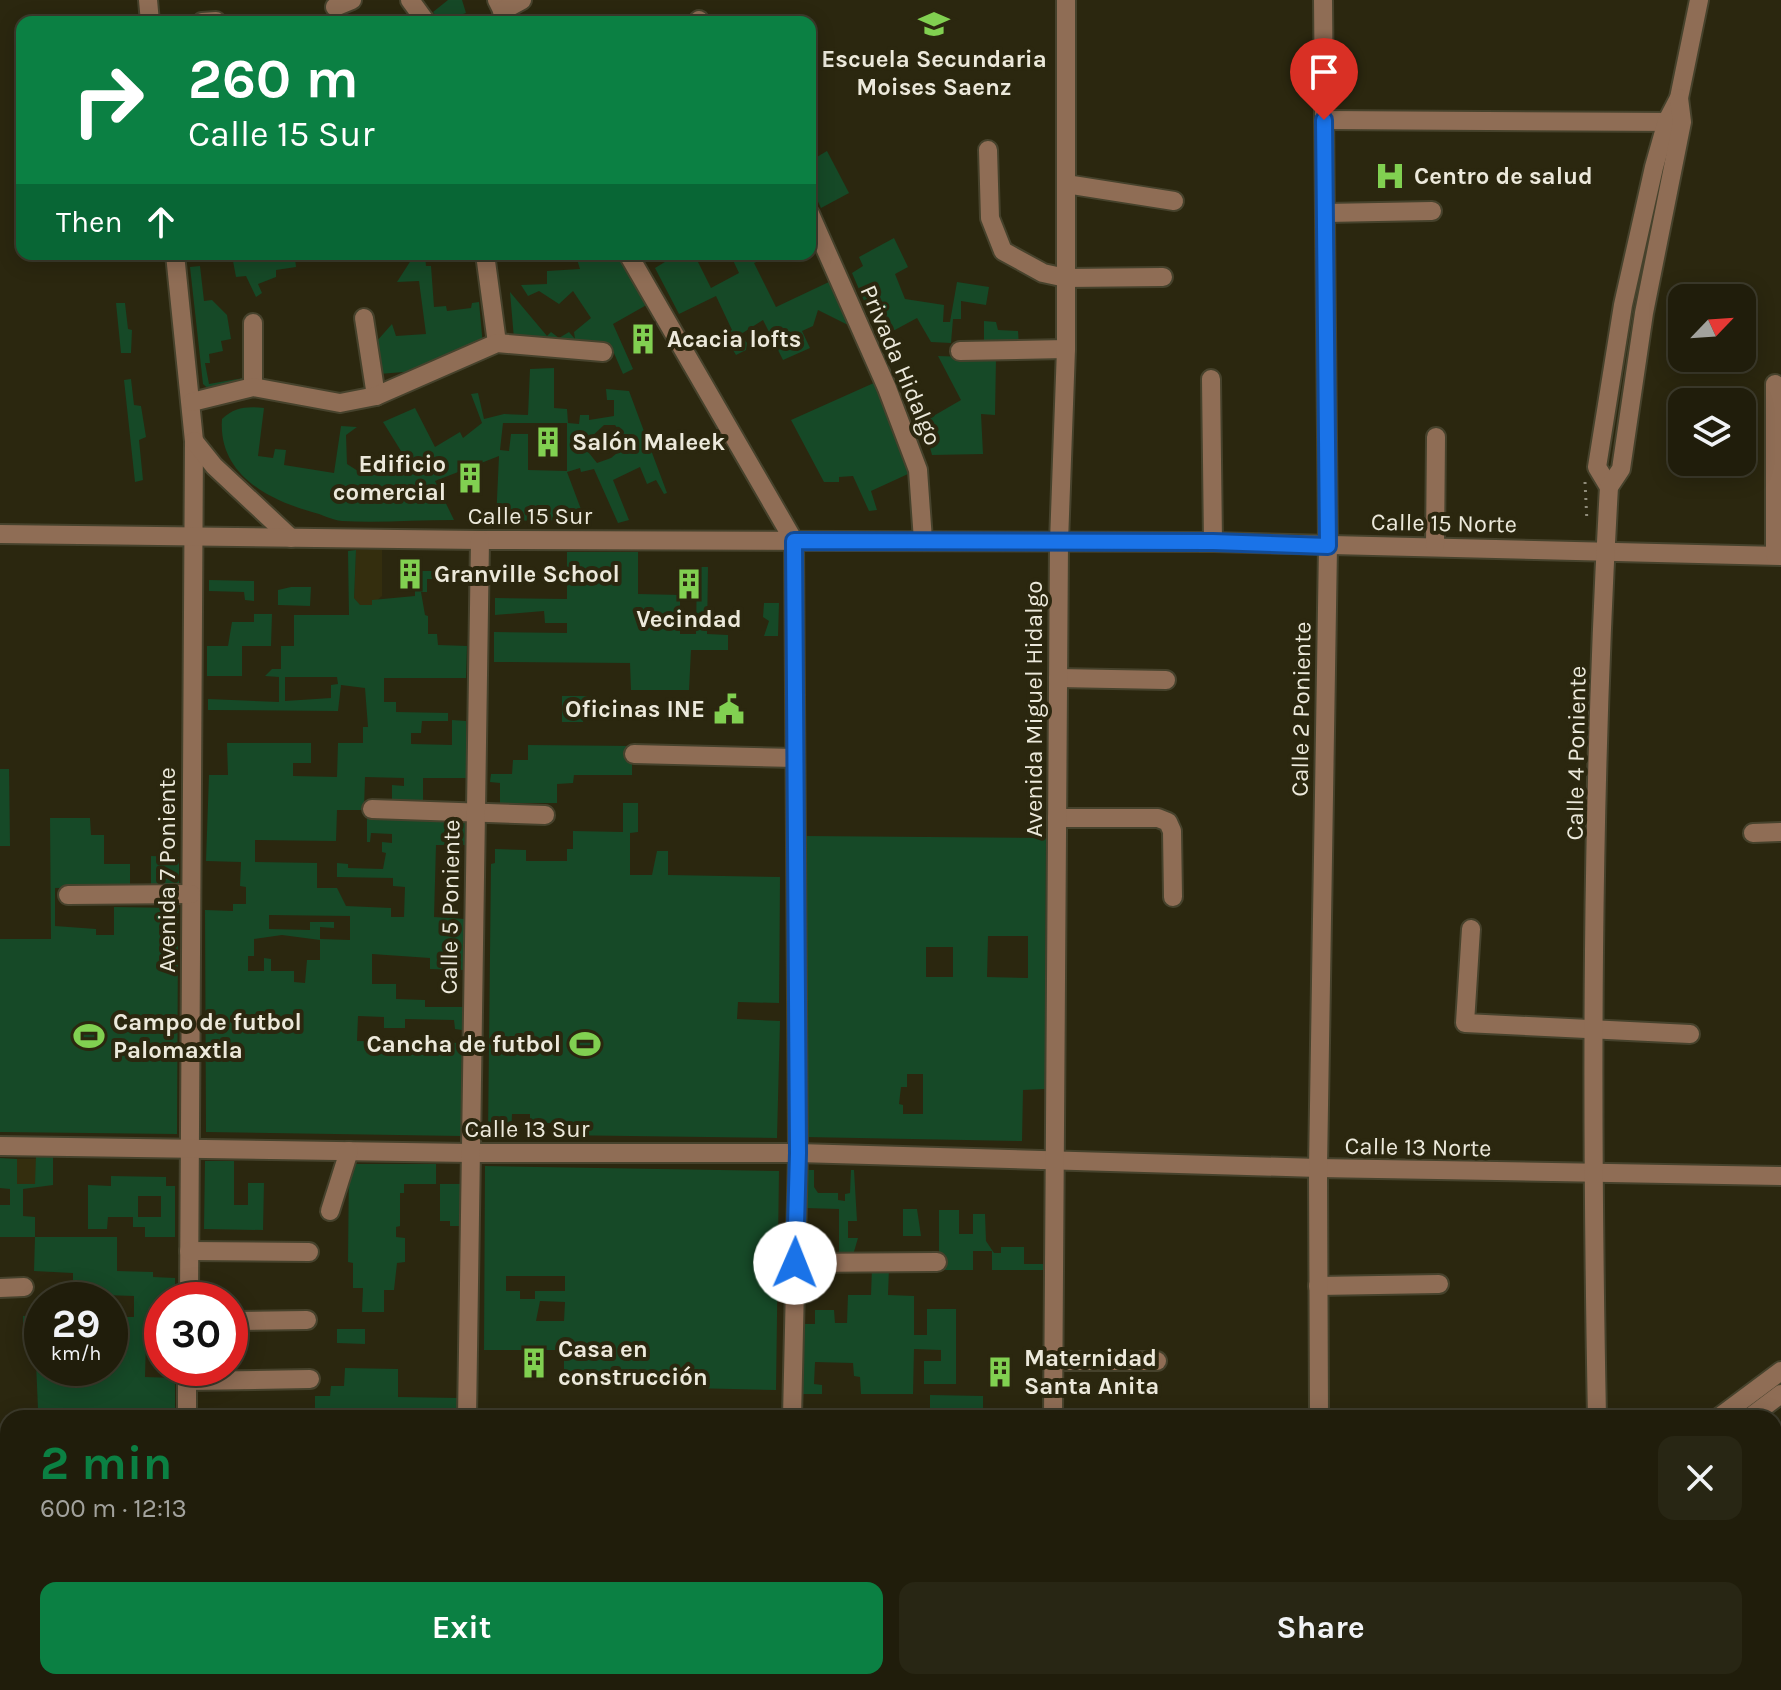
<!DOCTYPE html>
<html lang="en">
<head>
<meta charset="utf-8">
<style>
	:root { --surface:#201d0b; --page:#282614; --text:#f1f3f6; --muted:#a2a29d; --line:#3d3b2c; --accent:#0b8043 }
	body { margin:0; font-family:Karla,sans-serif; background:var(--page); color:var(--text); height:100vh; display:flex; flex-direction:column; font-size:30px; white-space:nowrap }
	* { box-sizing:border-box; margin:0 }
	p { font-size:26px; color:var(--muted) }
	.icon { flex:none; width:44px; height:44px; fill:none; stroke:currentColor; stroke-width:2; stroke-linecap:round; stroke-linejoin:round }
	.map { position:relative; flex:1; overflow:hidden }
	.drawer { position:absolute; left:0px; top:1410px; width:1782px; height:280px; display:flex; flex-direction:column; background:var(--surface); border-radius:24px 24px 0 0; box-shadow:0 4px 20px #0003,0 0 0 2px var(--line) }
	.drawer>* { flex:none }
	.hud { position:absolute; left:16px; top:16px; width:800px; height:244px; border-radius:16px; box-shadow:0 4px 20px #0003,0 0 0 2px var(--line); background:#0b8043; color:#fff; overflow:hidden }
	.needle { width:52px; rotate:65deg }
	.fabs { position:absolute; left:1668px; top:284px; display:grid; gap:16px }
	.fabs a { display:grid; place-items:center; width:88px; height:88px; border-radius:16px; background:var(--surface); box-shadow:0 4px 20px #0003,0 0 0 2px var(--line); font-size:40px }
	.speed { position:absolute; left:24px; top:1282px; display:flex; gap:16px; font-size:40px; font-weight:700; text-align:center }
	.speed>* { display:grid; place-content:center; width:104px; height:104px; border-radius:50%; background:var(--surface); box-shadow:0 4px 20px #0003,0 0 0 2px var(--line); line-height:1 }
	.speed small { font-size:20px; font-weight:400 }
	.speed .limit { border:12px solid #d22; background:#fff; color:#111 }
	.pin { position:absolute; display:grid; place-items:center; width:68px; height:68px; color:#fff; margin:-82px -34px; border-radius:50% 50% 50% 0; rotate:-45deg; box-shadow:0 0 8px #0007 }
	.pin .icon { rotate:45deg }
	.me { position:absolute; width:88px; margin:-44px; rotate:1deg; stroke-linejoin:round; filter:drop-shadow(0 0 6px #0008) }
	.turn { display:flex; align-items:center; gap:28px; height:168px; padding:0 40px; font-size:36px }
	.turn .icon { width:104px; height:104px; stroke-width:2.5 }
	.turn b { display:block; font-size:56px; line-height:68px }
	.then { display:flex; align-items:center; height:76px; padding:0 40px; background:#0003; gap:16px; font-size:30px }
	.round { display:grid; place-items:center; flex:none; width:84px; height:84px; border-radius:16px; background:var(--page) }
	.overview { display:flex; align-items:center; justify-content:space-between; height:136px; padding:0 40px }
	h1 { font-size:48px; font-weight:700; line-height:60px; color:var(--accent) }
	.cta { display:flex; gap:16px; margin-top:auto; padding:16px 40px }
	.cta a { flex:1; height:92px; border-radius:16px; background:var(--accent); color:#fff; font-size:32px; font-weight:700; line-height:92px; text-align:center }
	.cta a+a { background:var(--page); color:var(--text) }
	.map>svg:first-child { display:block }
	.built { fill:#342e0e }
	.green { fill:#164927; fill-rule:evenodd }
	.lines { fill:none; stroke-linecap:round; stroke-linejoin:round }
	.minor-casing { stroke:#46422c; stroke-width:22 }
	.path { stroke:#908c7a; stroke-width:3; stroke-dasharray:2 6; stroke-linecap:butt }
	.minor { stroke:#8f6d55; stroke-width:18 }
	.route-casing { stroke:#114b97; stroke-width:20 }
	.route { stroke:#1a73e8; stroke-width:14 }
	.labels { text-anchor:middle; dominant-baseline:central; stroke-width:8; stroke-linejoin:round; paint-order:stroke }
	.poi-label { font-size:24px; font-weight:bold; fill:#ece9db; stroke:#2b270f; text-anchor:start }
	.street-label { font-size:24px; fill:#ece9db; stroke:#2b270f }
</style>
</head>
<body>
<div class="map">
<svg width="1781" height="1690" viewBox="0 0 1781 1690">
	<rect width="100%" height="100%" fill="#2b270f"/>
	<g class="built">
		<polygon points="356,550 382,550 382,596 372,605 359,605 354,598"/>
		<polygon points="17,1159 36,1159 36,1184 16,1184"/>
	</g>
	<g class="green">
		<polygon points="448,0 462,0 466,13 452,18 453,22 440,22 433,12"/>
		<polygon points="827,151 849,193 821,208 810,185 810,161"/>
		<polygon points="894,238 908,267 895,274 905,299 944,305 943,322 950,322 957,282 989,287 986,305 961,301 961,319 953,319 951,343 931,342 917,318 880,338 852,273 863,266 859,257"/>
		<polygon points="279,254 305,256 295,258 296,267 276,270 276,277 258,284 262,293 256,297 246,276 236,277 233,261 282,258"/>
		<polygon points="415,254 425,254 426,266 431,266 434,307 446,306 447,311 471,308 472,303 479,302 483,346 429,370 379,374 376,342 392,324 396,336 426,334 419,281 397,282"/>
		<polygon points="501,254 620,254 650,303 613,324 633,369 623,374 610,344 514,339 510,292 547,336 551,332 559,338 569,332 575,339 574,332 591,318 573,291 559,304 539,291 528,296 521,285 547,284 547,271 580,269 576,256 501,259"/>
		<polygon points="678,254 694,254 711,288 739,273 730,254 774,254 754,263 776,307 831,281 850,326 818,310 813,326 802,331 810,348 783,360 763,320 741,334 747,343 746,350 736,355 724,335 732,330 716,296 679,314 655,268"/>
		<polygon points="200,266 204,301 212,300 227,315 231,339 221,341 223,351 209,354 210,363 205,363 209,384 249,377 245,382 229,383 212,392 203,384 190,267"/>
		<polygon points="116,303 125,303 128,329 132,330 131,353 121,353"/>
		<polygon points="984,321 996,322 998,330 1018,331 1019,346 984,347"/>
		<polygon points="938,356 996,358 995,415 981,414 983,454 932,455 923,422 961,400"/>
		<path d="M554 368V408L567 409 568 423 579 424 580 415H589V420L614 416V400H607L606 389 629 391 667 493 664 494 656 480 647 484 640 467 613 480 629 520 618 523 594 469 581 472 580 468 567 472 585 520 496 521 499 456 435 481 454 520C416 520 378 523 342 521 332 520 321 514 312 512 266 499 218 473 222 419 234 407 248 406 264 408L258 456 273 458 275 449 286 450 284 465 334 473 341 426 357 427 346 435 347 464 361 473 385 465 394 476 404 467 396 454 401 451 383 422 415 408 435 447 460 432 463 438 482 423 471 394 478 393 484 419 504 414 528 415 530 369ZM503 423H567V471L528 470V434H511L509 451 500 450ZM604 425H615L624 437 618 444 622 449 611 458 597 463 589 453 595 444 589 439Z"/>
		<polygon points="131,379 134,405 141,406 146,437 139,440 143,480 135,482 124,380"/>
		<polygon points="876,382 908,456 908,474 871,491 877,510 869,511 853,476 839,477 839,482 824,482 791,420"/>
		<path d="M356 550 354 598 360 605H372V600L415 596V571H468V579H427V592H421L425 615 428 616V634H437L438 645 467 646 466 678H384V702H396V712L448 713V721H422L421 733H411V744L452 745V720L466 721V778H423V804H392V785L404 786V778L365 777 364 810H337L336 841 255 840V862L317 863V888H337L346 906 391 908V917H404L405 887 393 886V878L337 877V863L348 864V868L383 869 386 853 382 852V842L392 843V834L371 833 370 842H367V811L467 814 466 845H436L434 917 465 919 463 970 430 969V958L372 954V984H396V999L425 1000V1007H463L462 1030 455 1029 454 1020 405 1019V1028H384V1017L358 1016 357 1041 462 1043 461 1136 206 1132 205 910 233 911V904H246V887L240 886 241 862 206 861 209 775H228L227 743H311V763H293V776L337 777 338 743H363V727H368L365 688 341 685 338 711 208 710V699L279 702V677L265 676 272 669H281V646H294V615H349L348 551ZM285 677H337L338 684 331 685V698L285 701ZM269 915 350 916V940L320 939V927L334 928V922H310V930L269 929ZM282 935 320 940V960H307L305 983 294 982V971H271V959L264 958V971H248V956H254V939Z"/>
		<polygon points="567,552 638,552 638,594 680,595 680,634 696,634 697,567 708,567 707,634 728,635 728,650 691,650 689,690 631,690 630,663 494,662 494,632 567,633 567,623 545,623 544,611 495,615 495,598 567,599"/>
		<polygon points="209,580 254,581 254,601 245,600 244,592 209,591"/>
		<polygon points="291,587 311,587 310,606 278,605 278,590"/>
		<polygon points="764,603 779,603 778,636 764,636 769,621 763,617"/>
		<polygon points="254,614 272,614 271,646 242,646 242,676 207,676 207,646 228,646 232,622 254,622"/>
		<polygon points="562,696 592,696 589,714 583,714 583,722 562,722"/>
		<polygon points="528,745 632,746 632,775 574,775 573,783 557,784 557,803 500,803 500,783 490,782 491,774 512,774 513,760 528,760"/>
		<polygon points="0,769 9,769 10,846 0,846"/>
		<polygon points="623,803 638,803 638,832 630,833 630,875 652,875 657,851 668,851 668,875 780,877 779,1003 738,1002 737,1019 780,1021 777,1138 553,1135 552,1123 543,1123 542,1137 530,1137 530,1114 512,1114 511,1136 488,1136 491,864 495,863 495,849 526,850 526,861 567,861 567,849 573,849 573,831 623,832"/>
		<polygon points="50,818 90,818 91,835 104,835 104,864 130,864 130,887 55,888 55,926 96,929 96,935 114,935 114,907 179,908 175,935 178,935 177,1134 0,1132 0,939 51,939"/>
		<path d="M806 836 1046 838 1045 1089 1023 1090 1022 1141 805 1137ZM988 936H1028V978L987 977ZM926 947H953V977H926ZM907 1074H923V1114H903V1105L899 1104 901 1087H907Z"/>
		<polygon points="151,856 179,857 179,887 151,887"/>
		<polygon points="36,1156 53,1156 53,1185 23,1189 23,1216 35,1217 35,1237 117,1237 117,1271 153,1272 153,1277 175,1278 175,1300 162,1300 162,1340 146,1340 145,1377 175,1378 175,1418 53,1418 52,1409 38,1409 35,1339 23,1339 23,1316 42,1316 42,1368 110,1368 110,1317 134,1317 134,1296 73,1294 73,1273 34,1271 35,1237 0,1237 0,1205 10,1205 10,1189 0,1188 0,1158 17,1159 17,1184 35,1184"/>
		<polygon points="205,1161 234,1161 234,1205 248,1205 248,1183 264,1183 263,1230 204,1229"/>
		<polygon points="349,1164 436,1164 436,1184 404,1184 404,1193 400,1193 400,1226 396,1227 396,1237 405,1238 405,1262 397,1263 394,1290 384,1290 384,1312 362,1312 363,1288 353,1288 353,1263 348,1262"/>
		<path d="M485 1166 779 1171 776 1390 564 1385V1350H484ZM506 1276H565V1291H535V1299H520V1291H506ZM540 1301 565 1302 564 1321H536Z"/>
		<polygon points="805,1170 814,1170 814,1187 818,1193 838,1193 838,1200 845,1201 845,1194 850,1193 851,1170 854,1170 857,1221 848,1221 848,1238 858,1238 853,1255 839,1255 839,1209 805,1208"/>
		<path d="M111 1176 166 1177V1186H175V1237H145V1227H133V1217H108L107 1229H88V1185L111 1186ZM138 1196H161V1217H138Z"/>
		<polygon points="440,1184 461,1184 461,1226 450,1226 450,1221 440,1221"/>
		<polygon points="903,1209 917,1209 921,1236 903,1236"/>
		<polygon points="939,1210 959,1210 959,1234 973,1234 973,1214 985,1214 986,1241 994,1253 1001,1253 1001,1247 1024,1247 1024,1264 1043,1264 1043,1270 992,1270 992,1251 973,1251 973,1270 939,1270"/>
		<polygon points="872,1267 889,1268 888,1295 914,1296 914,1335 927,1335 927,1309 956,1309 956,1384 924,1384 924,1361 941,1361 941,1350 914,1349 913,1394 861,1394 860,1377 854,1376 853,1363 815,1362 814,1384 822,1385 822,1394 795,1394 797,1324 815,1324 815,1310 834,1310 835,1323 847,1323 848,1295 871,1295"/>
		<polygon points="337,1329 365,1329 365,1344 337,1343"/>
		<polygon points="345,1368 398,1369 398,1397 459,1398 459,1418 315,1418 315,1396 330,1396 331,1386 344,1386"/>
		<polygon points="930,1395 983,1396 983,1418 943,1418 943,1411 930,1411"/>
		<polygon points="0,1491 8,1492 8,1576 0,1576"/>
		<polygon points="1774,1561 1781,1561 1781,1649 1774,1650"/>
		<polygon points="0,1660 8,1660 8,1682 89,1682 89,1690 0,1690"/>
		<rect x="849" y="1682" width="77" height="8"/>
		<polygon points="960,1682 1042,1682 1041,1690 960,1690"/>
	</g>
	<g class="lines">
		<g class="minor-casing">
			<g id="minor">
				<polyline points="148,0 150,22"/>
				<polyline points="410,0 426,22"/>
				<polyline points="497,0 508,22"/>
				<polyline points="335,7 352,0"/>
				<polyline points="502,11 522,0"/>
				<polyline points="699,20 700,22"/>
				<polyline points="202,22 216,21"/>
				<polyline points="1324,120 1677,122"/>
				<polyline points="988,150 990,218 1003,251 1043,273 1066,278 1163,277"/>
				<polyline points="1066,184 1174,201"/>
				<polyline points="1325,213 1432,211"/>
				<polyline points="810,214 887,388 918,470 923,540"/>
				<polyline points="175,254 194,441 189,1300"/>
				<polyline points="485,254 497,343"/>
				<polyline points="628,254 794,541 798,1153 792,1418"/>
				<polyline points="364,318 376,396"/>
				<polyline points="960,351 1066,349"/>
				<polyline points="1211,379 1213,542"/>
				<polyline points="253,387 253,323"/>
				<polyline points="192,402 253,387 340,403 376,396 497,343 603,352"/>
				<polyline points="194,441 214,466 291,538"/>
				<polyline points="1609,487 1597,467 1623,305 1654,167 1667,121 1679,98 1699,0"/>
				<polyline points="0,534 480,540 1213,542 1781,556"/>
				<polyline points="1435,546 1436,437"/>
				<polyline points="1775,555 1775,384"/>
				<polyline points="1058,678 1166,680"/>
				<polyline points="634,754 795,758"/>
				<polyline points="372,809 545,815"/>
				<polyline points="1057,818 1158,818 1168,822 1172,831 1173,897"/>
				<polyline points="1753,833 1781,832"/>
				<polyline points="68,895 191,894"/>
				<polyline points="1471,929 1465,1023 1690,1034"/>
				<polyline points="0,1146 470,1153 798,1153 1318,1168 1781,1176"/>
				<polyline points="330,1211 349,1151"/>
				<polyline points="189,1251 309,1252"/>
				<polyline points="795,1263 937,1262"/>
				<polyline points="1318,1286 1439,1284"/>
				<polyline points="0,1288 24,1287"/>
				<polyline points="230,1321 307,1320"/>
				<polyline points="1053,1361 1157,1361"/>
				<polyline points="187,1381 310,1379"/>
				<polyline points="187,1418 187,1368"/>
				<polyline points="467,1418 480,540"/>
				<polyline points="1053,1418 1059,542 1066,349 1066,0"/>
				<polyline points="1319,1418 1318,1168 1328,546 1323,0"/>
				<path d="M1597 1418C1591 1108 1591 796 1609 487L1621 469 1644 313 1682 122 1679 98"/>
				<polyline points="1718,1418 1781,1371"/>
				<polyline points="1749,1418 1781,1394"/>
				<polyline points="0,1453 8,1453"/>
				<polyline points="0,1611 8,1611"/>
				<polyline points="1320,1682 1320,1690"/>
				<polyline points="1596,1682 1596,1690"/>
				<polyline points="183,1690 184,1682"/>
				<polyline points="464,1690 464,1682"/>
				<polyline points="787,1690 787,1682"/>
				<polyline points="1052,1690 1052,1682"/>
				<polyline points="1387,1690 1401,1682"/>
			</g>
		</g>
		<g class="path">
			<polyline points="1585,482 1587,522"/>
			<polyline points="1337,1688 1345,1682"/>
		</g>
		<use href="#minor" class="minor"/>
	</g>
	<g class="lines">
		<g class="route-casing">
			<polyline id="route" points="795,1263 798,1153 794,541 1213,542 1328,546 1324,120"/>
		</g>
		<use href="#route" class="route"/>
	</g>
	<defs>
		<g id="school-bare" transform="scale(2.4)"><path d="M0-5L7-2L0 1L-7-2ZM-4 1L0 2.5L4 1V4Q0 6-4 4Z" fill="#81d051" stroke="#2b270f" stroke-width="2.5" paint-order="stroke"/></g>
		<g id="hospital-bare" transform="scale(2.4)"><path d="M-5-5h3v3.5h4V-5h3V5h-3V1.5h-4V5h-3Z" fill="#81d051" stroke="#2b270f" stroke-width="2.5" paint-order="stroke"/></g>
		<g id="building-bare" transform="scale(2.4)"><path d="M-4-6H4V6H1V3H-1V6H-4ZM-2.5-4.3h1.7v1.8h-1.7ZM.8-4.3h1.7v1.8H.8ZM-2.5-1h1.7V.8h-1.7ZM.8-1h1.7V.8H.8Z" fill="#81d051" stroke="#2b270f" stroke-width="2.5" paint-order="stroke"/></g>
		<g id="civic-bare" transform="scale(2.4)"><path d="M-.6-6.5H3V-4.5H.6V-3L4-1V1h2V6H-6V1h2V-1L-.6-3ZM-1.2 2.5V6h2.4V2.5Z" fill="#81d051" stroke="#2b270f" stroke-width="2.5" paint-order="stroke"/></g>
		<g id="stadium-bare" transform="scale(2.4)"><path d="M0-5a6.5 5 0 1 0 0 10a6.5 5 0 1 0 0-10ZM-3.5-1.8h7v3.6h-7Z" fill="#81d051" stroke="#2b270f" stroke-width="2.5" paint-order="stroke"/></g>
	</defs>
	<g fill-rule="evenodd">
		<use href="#school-bare" x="934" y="24"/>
		<use href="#hospital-bare" x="1390" y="176"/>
		<use href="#building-bare" x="643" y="339"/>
		<use href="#building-bare" x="548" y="442"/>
		<use href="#building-bare" x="470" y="478"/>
		<use href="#building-bare" x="410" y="574"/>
		<use href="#building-bare" x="689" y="584"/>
		<use href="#civic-bare" x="729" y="709"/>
		<use href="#stadium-bare" x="89" y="1036"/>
		<use href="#stadium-bare" x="585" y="1044"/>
		<use href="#building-bare" x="534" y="1363"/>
		<use href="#building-bare" x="1000" y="1372"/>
	</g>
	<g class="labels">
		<g class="poi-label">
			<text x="934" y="59" text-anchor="middle">Escuela Secundaria<tspan x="934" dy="28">Moises Saenz</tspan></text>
			<text x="1414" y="176">Centro de salud</text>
			<text x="667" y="339">Acacia lofts</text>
			<text x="572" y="442">Salón Maleek</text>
			<text x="446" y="464" text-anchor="end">Edificio<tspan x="446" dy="28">comercial</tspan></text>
			<text x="434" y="574">Granville School</text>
			<text x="689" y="619" text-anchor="middle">Vecindad</text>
			<text x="705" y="709" text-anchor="end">Oficinas INE</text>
			<text x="113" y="1022">Campo de futbol<tspan x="113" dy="28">Palomaxtla</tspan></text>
			<text x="561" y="1044" text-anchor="end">Cancha de futbol</text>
			<text x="558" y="1349">Casa en<tspan x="558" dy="28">construcción</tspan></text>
			<text x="1024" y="1358">Maternidad<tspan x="1024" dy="28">Santa Anita</tspan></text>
		</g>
		<g class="street-label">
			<text transform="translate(901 365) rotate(67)">Privada Hidalgo</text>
			<text x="530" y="516">Calle 15 Sur</text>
			<text transform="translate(1444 523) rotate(1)">Calle 15 Norte</text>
			<text transform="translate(1034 709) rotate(-90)">Avenida Miguel Hidalgo</text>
			<text transform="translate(1301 709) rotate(-89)">Calle 2 Poniente</text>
			<text transform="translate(1576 753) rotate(-89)">Calle 4 Poniente</text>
			<text transform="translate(167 870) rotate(-90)">Avenida 7 Poniente</text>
			<text transform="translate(450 907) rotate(-89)">Calle 5 Poniente</text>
			<text x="527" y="1129">Calle 13 Sur</text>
			<text transform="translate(1418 1147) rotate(1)">Calle 13 Norte</text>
		</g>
	</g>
</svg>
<div class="fabs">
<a><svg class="needle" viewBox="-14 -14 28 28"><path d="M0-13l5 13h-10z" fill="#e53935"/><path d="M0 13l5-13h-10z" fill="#a2a29d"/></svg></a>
<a><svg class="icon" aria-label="layers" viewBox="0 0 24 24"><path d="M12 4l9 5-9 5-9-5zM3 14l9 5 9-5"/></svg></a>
</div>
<div class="speed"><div>29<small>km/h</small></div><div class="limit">30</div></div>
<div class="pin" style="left:1324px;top:120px;background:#d93025"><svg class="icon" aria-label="arrive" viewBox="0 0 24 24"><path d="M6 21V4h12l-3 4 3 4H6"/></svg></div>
<svg class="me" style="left:795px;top:1263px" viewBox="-20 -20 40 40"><circle r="19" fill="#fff"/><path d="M0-13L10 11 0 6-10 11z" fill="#1a73e8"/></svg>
<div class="hud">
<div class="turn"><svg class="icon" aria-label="right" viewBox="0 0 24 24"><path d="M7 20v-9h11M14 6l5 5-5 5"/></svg><div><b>260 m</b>Calle 15 Sur</div></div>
<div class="then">Then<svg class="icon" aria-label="ahead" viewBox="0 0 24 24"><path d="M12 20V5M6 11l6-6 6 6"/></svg></div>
</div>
<section class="drawer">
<div class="overview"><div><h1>2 min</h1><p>600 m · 12:13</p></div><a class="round"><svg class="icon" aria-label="close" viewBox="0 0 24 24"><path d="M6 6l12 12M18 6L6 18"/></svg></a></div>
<div class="cta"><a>Exit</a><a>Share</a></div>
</section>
</div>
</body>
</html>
